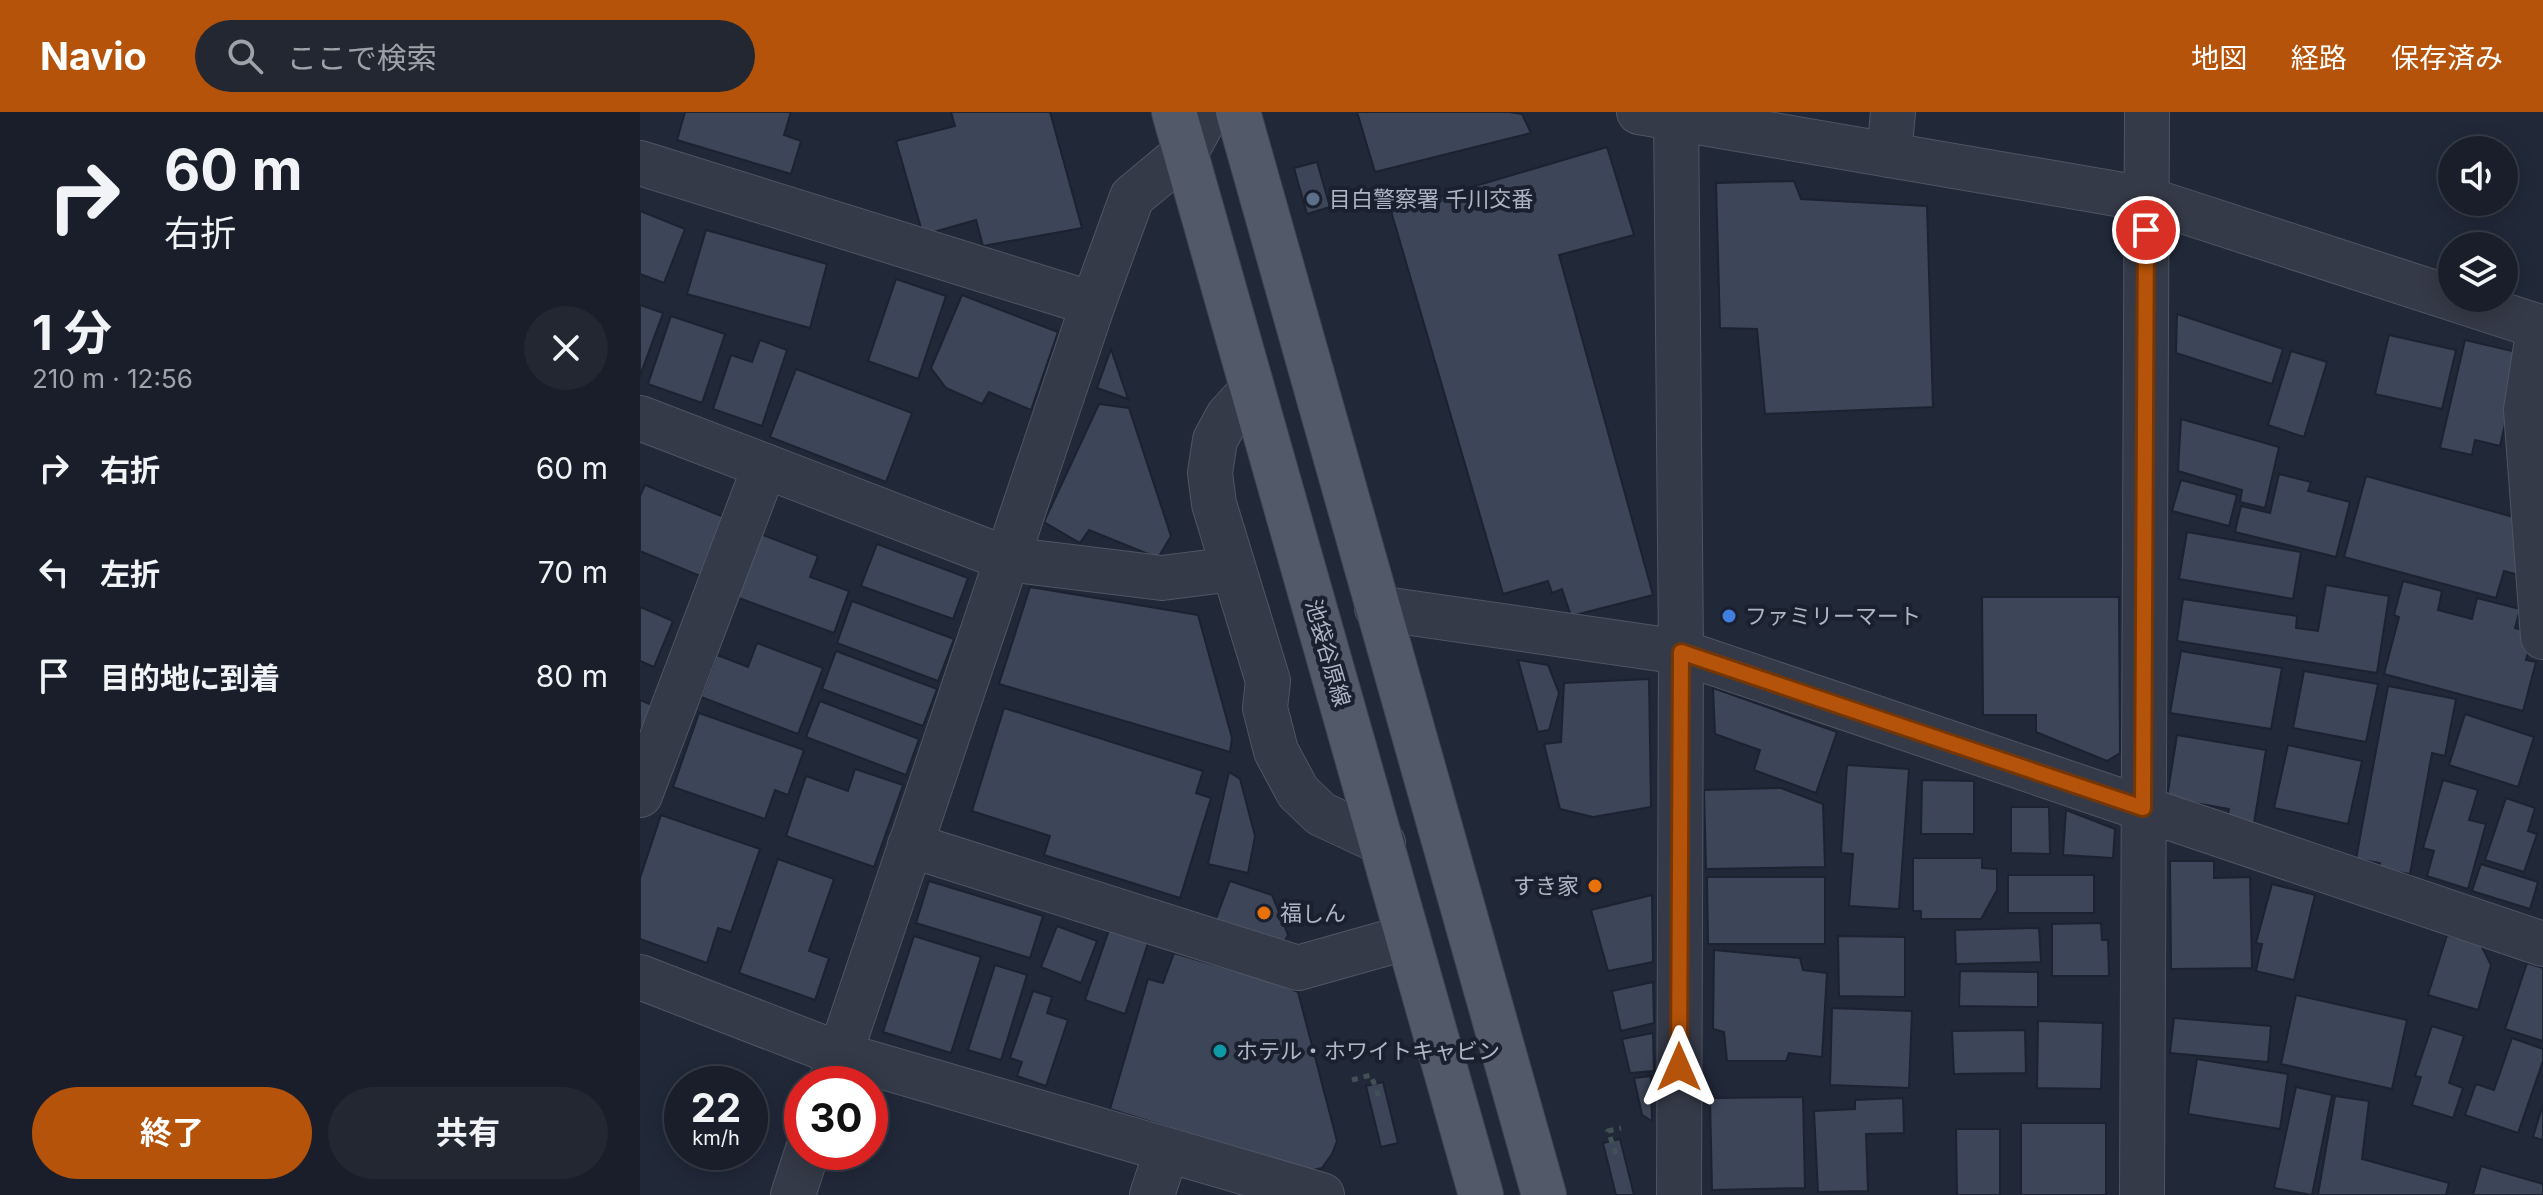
<!DOCTYPE html>
<html lang="ja">
<head>
<meta charset="utf-8">
<style>
	:root { --surface:#191e2a; --page:#222732; --text:#f1f3f6; --muted:#9fa2a8; --line:#373c47; --accent:#b45309 }
	body { margin:0; font-family:Inter,"Noto Sans JP",sans-serif; background:var(--page); color:var(--text); height:100vh; display:flex; flex-direction:column; font-size:30px; white-space:nowrap }
	* { box-sizing:border-box; margin:0 }
	p { font-size:26px; color:var(--muted) }
	.icon { flex:none; width:44px; height:44px; fill:none; stroke:currentColor; stroke-width:2; stroke-linecap:round; stroke-linejoin:round }
	.map { position:relative; flex:1; overflow:hidden }
	.details { display:flex; flex-direction:column; background:var(--surface); width:640px }
	.details>* { flex:none }
	.banner { background:#191e2a; color:var(--text); overflow:hidden }
	.buttons { position:absolute; left:1798px; top:24px; display:grid; gap:16px }
	.buttons a { display:grid; place-items:center; width:80px; height:80px; border-radius:50%; background:var(--surface); box-shadow:0 4px 20px #0003,0 0 0 2px var(--line); font-size:40px }
	.speed { position:absolute; left:24px; top:954px; display:flex; gap:16px; font-size:40px; font-weight:700; text-align:center }
	.speed>* { display:grid; place-content:center; width:104px; height:104px; border-radius:50%; background:var(--surface); box-shadow:0 4px 20px #0003,0 0 0 2px var(--line); line-height:1 }
	.speed small { font-size:20px; font-weight:400 }
	.speed .limit { border:12px solid #d22; background:#fff; color:#111 }
	.pin { position:absolute; display:grid; place-items:center; width:68px; height:68px; color:#fff; margin:-34px; border:4px solid #fff; border-radius:50%; box-shadow:0 2px 8px #0007 }
	.me { position:absolute; width:88px; margin:-44px; rotate:0deg; stroke-linejoin:round; filter:drop-shadow(0 0 6px #0008) }
	.turn { display:flex; align-items:center; gap:28px; height:168px; padding:0 32px; font-size:36px }
	.turn .icon { width:104px; height:104px; stroke-width:2.5 }
	.turn b { display:block; font-size:56px; line-height:68px }
	.round { display:grid; place-items:center; flex:none; width:84px; height:84px; border-radius:42px; background:var(--page) }
	.summary { display:flex; align-items:center; justify-content:space-between; height:136px; padding:0 32px }
	h1 { font-size:48px; font-weight:700; line-height:60px }
	.cta { display:flex; gap:16px; margin-top:auto; padding:16px 32px }
	.cta a { flex:1; height:92px; border-radius:48px; background:var(--accent); color:#fff; font-size:32px; font-weight:700; line-height:92px; text-align:center }
	.cta a+a { background:var(--page); color:var(--text) }
	ul { padding:0; list-style:none }
	li { display:flex; align-items:center; gap:24px; height:104px; padding:0 32px }
	li div { flex:1 }
	li b { display:block; font-size:30px }
	li em { font-style:normal }
	header { display:flex; align-items:center; gap:48px; box-sizing:border-box; height:112px; padding:0 40px; background:var(--accent); color:#fff }
	header strong { font-size:38px }
	nav { display:flex; gap:44px; margin-inline-start:auto; font-size:28px }
	.search { width:560px; height:72px; background:var(--page); display:flex; align-items:center; gap:20px; box-sizing:border-box; padding:0 28px; border-radius:44px; color:var(--muted); font-size:30px }
	main { display:flex; flex:1; min-height:0 }
	.map>svg:first-child { display:block }
	.building { fill:#3d4658; stroke:#1c222f; stroke-width:2 }
	.lines { fill:none; stroke-linecap:round; stroke-linejoin:round }
	.minor-casing { stroke:#4f5563; stroke-width:46 }
	.major-casing { stroke:#3e4452; stroke-width:46 }
	.path { stroke:#415156; stroke-width:5; stroke-dasharray:6 6; stroke-linecap:butt }
	.minor { stroke:#353a48; stroke-width:44 }
	.major { stroke:#525969; stroke-width:44 }
	.route-casing { stroke:#753606; stroke-width:20 }
	.route { stroke:#b45309; stroke-width:14 }
	.service-dot { fill:#5c6f8a; stroke:#1a202d; stroke-width:3 }
	.shop-dot { fill:#3f7fe0; stroke:#1a202d; stroke-width:3 }
	.food-dot { fill:#e8710a; stroke:#1a202d; stroke-width:3 }
	.culture-dot { fill:#0f9aa8; stroke:#1a202d; stroke-width:3 }
	.labels { text-anchor:middle; dominant-baseline:central; stroke-width:8; stroke-linejoin:round; paint-order:stroke }
	.poi-label { font-size:22px; fill:#afb5c5; stroke:#1a202d; text-anchor:start }
	.street-label { font-size:22px; fill:#afb5c5; stroke:#1a202d }
</style>
</head>
<body>
<header>
<strong>Navio</strong>
<div class="search"><svg class="icon" aria-label="search" viewBox="0 0 24 24"><circle cx="10" cy="10" r="6"/><path d="M15 15l6 6"/></svg>ここで検索</div>
<nav><a>地図</a><a>経路</a><a>保存済み</a></nav>
</header>
<main>
<section class="details">
<div class="banner">
<div class="turn"><svg class="icon" aria-label="right" viewBox="0 0 24 24"><path d="M7 20v-9h11M14 6l5 5-5 5"/></svg><div><b>60 m</b>右折</div></div>
</div>
<div class="summary"><div><h1>1 分</h1><p>210 m · 12:56</p></div><a class="round"><svg class="icon" aria-label="close" viewBox="0 0 24 24"><path d="M6 6l12 12M18 6L6 18"/></svg></a></div>
<ul>
<li><svg class="icon" aria-label="right" viewBox="0 0 24 24"><path d="M7 20v-9h11M14 6l5 5-5 5"/></svg><div><b>右折</b></div><em>60 m</em></li>
<li><svg class="icon" aria-label="left" viewBox="0 0 24 24"><path d="M17 20v-9H6M10 6l-5 5 5 5"/></svg><div><b>左折</b></div><em>70 m</em></li>
<li><svg class="icon" aria-label="arrive" viewBox="0 0 24 24"><path d="M6 21V4h12l-3 4 3 4H6"/></svg><div><b>目的地に到着</b></div><em>80 m</em></li>
</ul>
<div class="cta"><a>終了</a><a>共有</a></div>
</section>
<div class="map">
<svg width="1903" height="1083" viewBox="0 0 1903 1083">
	<rect width="100%" height="100%" fill="#212838"/>
	<g class="building">
		<polygon points="45,0 151,0 144,23 161,29 151,62 37,28"/>
		<polygon points="311,0 410,0 442,116 343,134 336,108 283,123 256,29 315,14"/>
		<polygon points="717,0 869,0 882,2 891,21 735,60"/>
		<polygon points="967,35 994,123 919,143 1013,483 931,504 922,477 912,481 908,469 863,482 751,99"/>
		<polygon points="677,50 690,95 667,102 654,56"/>
		<polygon points="1154,69 1161,87 1287,94 1293,295 1125,302 1117,217 1080,216 1076,71"/>
		<polygon points="0,99 45,117 24,171 0,162"/>
		<polygon points="66,118 187,152 170,216 47,182"/>
		<polygon points="256,167 306,184 278,267 228,249"/>
		<polygon points="322,183 418,220 391,298 349,280 342,292 306,276 291,256"/>
		<polygon points="0,193 23,201 0,264"/>
		<polygon points="1537,202 1643,237 1632,272 1536,241"/>
		<polygon points="31,204 85,222 62,291 8,272"/>
		<polygon points="1749,223 1816,238 1802,297 1735,282"/>
		<polygon points="120,228 147,238 122,314 73,297 91,243 112,250"/>
		<polygon points="1825,228 1881,241 1860,334 1835,328 1832,343 1800,336"/>
		<polygon points="471,237 488,287 457,276"/>
		<polygon points="1651,239 1687,250 1664,325 1628,313"/>
		<polygon points="156,257 272,301 246,370 130,325"/>
		<polygon points="459,292 489,296 531,424 518,446 449,418 440,431 404,410"/>
		<polygon points="1541,307 1639,335 1625,396 1600,390 1602,378 1538,359"/>
		<polygon points="1639,362 1671,370 1668,379 1710,390 1696,445 1595,420 1601,394 1630,401"/>
		<polygon points="1726,364 1877,406 1887,465 1864,459 1856,486 1704,445"/>
		<polygon points="1541,368 1597,383 1589,414 1532,399"/>
		<polygon points="5,373 84,405 60,464 0,439 0,384"/>
		<polygon points="1547,420 1661,440 1653,487 1539,467"/>
		<polygon points="120,422 178,444 170,465 209,479 194,521 96,485"/>
		<polygon points="237,432 328,466 313,507 221,474"/>
		<polygon points="1763,469 1802,479 1798,498 1832,507 1837,486 1880,497 1875,516 1893,521 1886,548 1896,550 1883,599 1744,562 1759,505 1754,503"/>
		<polygon points="1686,473 1749,484 1737,561 1537,529 1543,487 1657,504 1656,516 1678,519"/>
		<polygon points="390,475 558,503 592,626 590,640 359,572"/>
		<polygon points="1342,485 1479,485 1480,641 1467,649 1396,620 1396,603 1343,603"/>
		<polygon points="212,489 314,527 298,569 197,531"/>
		<polygon points="0,495 33,509 14,555 0,549"/>
		<polygon points="117,531 183,556 158,622 61,585 77,543 108,555"/>
		<polygon points="196,539 297,577 283,614 182,577"/>
		<polygon points="1541,539 1642,556 1631,617 1530,601"/>
		<polygon points="878,548 908,553 919,581 909,618 898,620"/>
		<polygon points="1664,559 1738,572 1726,630 1653,616"/>
		<polygon points="1009,567 1011,695 953,705 920,697 904,632 921,630 924,571"/>
		<polygon points="1748,574 1816,587 1805,644 1792,641 1770,762 1739,757 1740,751 1716,747"/>
		<polygon points="1073,576 1197,620 1176,681 1114,658 1120,638 1075,622"/>
		<polygon points="0,588 19,596 0,645"/>
		<polygon points="180,589 279,627 266,663 166,625"/>
		<polygon points="364,596 563,659 556,681 571,686 540,786 404,743 410,724 332,699"/>
		<polygon points="59,601 164,638 148,683 135,678 125,707 33,675"/>
		<polygon points="1825,602 1894,625 1878,675 1809,653"/>
		<polygon points="1537,623 1626,638 1614,711 1587,707 1589,697 1527,686"/>
		<polygon points="1648,633 1722,649 1708,712 1634,696"/>
		<polygon points="1207,653 1269,657 1259,797 1209,794 1213,742 1201,741"/>
		<polygon points="215,657 263,673 234,755 146,724 166,664 208,679"/>
		<polygon points="589,660 600,667 615,724 608,761 568,752"/>
		<polygon points="1282,668 1334,669 1334,722 1281,722"/>
		<polygon points="1803,668 1838,678 1829,708 1846,712 1828,777 1787,764 1794,739 1783,736"/>
		<polygon points="1141,676 1183,692 1185,755 1066,757 1064,678"/>
		<polygon points="1866,686 1895,696 1888,719 1897,722 1884,760 1845,748"/>
		<polygon points="1371,695 1409,695 1410,742 1371,741"/>
		<polygon points="1426,698 1475,717 1473,746 1423,743"/>
		<polygon points="21,703 120,737 91,820 78,816 67,851 0,827 0,766"/>
		<polygon points="1273,746 1342,746 1342,756 1357,757 1357,778 1341,807 1281,807 1281,799 1273,799"/>
		<polygon points="138,747 194,767 169,839 189,846 175,888 99,861"/>
		<polygon points="1530,749 1574,749 1574,766 1610,765 1612,856 1531,857"/>
		<polygon points="1841,752 1898,770 1890,797 1832,779"/>
		<rect x="1368" y="763" width="86" height="38"/>
		<polygon points="1067,765 1185,765 1185,832 1068,832"/>
		<polygon points="289,769 403,804 390,846 276,811"/>
		<polygon points="590,769 632,783 648,823 642,834 574,812"/>
		<polygon points="1632,772 1675,783 1654,868 1616,859 1622,832 1616,831"/>
		<polygon points="1012,783 1013,850 968,859 951,798"/>
		<polygon points="1461,811 1462,828 1468,828 1469,864 1412,864 1412,812"/>
		<polygon points="417,814 457,829 441,871 401,855"/>
		<polygon points="1399,816 1401,850 1316,852 1315,818"/>
		<polygon points="469,818 508,831 485,902 445,888"/>
		<polygon points="1807,823 1841,833 1851,853 1838,898 1788,883"/>
		<polygon points="274,824 341,845 311,941 243,920"/>
		<polygon points="1198,824 1265,825 1265,885 1199,884"/>
		<polygon points="1074,838 1160,846 1163,858 1187,861 1182,945 1149,941 1146,949 1087,949 1084,920 1073,917"/>
		<polygon points="534,841 642,873 658,880 697,1029 692,1042 682,1056 668,1059 470,997 508,867 523,871"/>
		<polygon points="1887,851 1903,856 1903,929 1865,917"/>
		<polygon points="355,853 387,863 361,948 328,938"/>
		<polygon points="1320,859 1398,860 1398,895 1319,894"/>
		<polygon points="1013,870 1014,911 981,919 972,879"/>
		<polygon points="393,879 412,885 407,901 428,908 406,974 377,964 382,950 370,946"/>
		<polygon points="1656,883 1767,908 1752,977 1641,952"/>
		<polygon points="1192,896 1272,899 1269,976 1190,973"/>
		<polygon points="1534,906 1631,914 1628,950 1530,941"/>
		<polygon points="1398,909 1463,911 1461,977 1397,976"/>
		<polygon points="1792,914 1824,924 1809,971 1823,976 1813,1006 1772,993 1781,965 1775,964"/>
		<polygon points="1385,918 1386,961 1314,962 1312,919"/>
		<polygon points="1013,921 1014,959 990,961 982,927"/>
		<polygon points="1872,926 1903,937 1903,949 1878,1021 1825,1003 1836,972 1854,978"/>
		<polygon points="1557,947 1648,962 1640,1017 1548,1002"/>
		<polygon points="1011,964 1012,1009 1002,1003 994,966"/>
		<polygon points="743,970 758,1031 741,1035 726,974"/>
		<polygon points="1656,975 1692,983 1672,1083 1634,1076"/>
		<polygon points="1695,984 1729,989 1722,1047 1809,1071 1806,1083 1678,1083"/>
		<polygon points="1163,985 1165,1076 1072,1078 1070,986"/>
		<polygon points="1263,986 1264,1021 1226,1022 1228,1079 1178,1080 1174,999 1215,997 1215,988"/>
		<polygon points="1903,992 1903,1028 1893,1025"/>
		<rect x="1381" y="1011" width="85" height="72"/>
		<polygon points="1316,1017 1360,1017 1360,1083 1317,1083"/>
		<polygon points="980,1027 994,1083 976,1083 963,1031"/>
		<polygon points="1841,1054 1903,1072 1903,1083 1833,1083"/>
	</g>
	<g class="lines">
		<g class="minor-casing">
			<g id="minor">
				<polyline points="999,0 1506,87 1903,216"/>
				<polyline points="1036,0 1041,540 1039,1083"/>
				<polyline points="1249,43 1253,0"/>
				<polyline points="0,51 453,192"/>
				<polyline points="1899,215 1886,298 1903,525"/>
				<polyline points="611,279 588,304 575,328 570,361 574,392 628,569 625,596 636,639 658,680 681,702 743,731"/>
				<polyline points="0,306 367,447 522,466 593,457"/>
				<polyline points="737,496 1041,540 1903,832"/>
				<polyline points="0,683 125,354"/>
				<polyline points="270,733 658,856 768,825"/>
				<polyline points="0,865 199,942 682,1083"/>
				<polyline points="190,972 453,192 492,85 546,40 568,0"/>
				<polyline points="153,1083 167,1040"/>
				<polyline points="512,1083 527,1038"/>
				<polyline points="1502,1083 1507,0"/>
			</g>
		</g>
		<g class="major-casing">
			<g id="major">
				<polyline points="534,0 841,1083"/>
				<polyline points="598,0 904,1083"/>
			</g>
		</g>
		<g class="path">
			<polyline points="712,968 731,963 739,985"/>
			<polyline points="976,1042 968,1019 981,1016"/>
		</g>
		<use href="#minor" class="minor"/>
		<use href="#major" class="major"/>
	</g>
	<g class="lines">
		<g class="route-casing">
			<polyline id="route" points="1039,955 1041,540 1503,696 1506,118"/>
		</g>
		<use href="#route" class="route"/>
	</g>
	<circle class="service-dot" cx="673" cy="87" r="8"/>
	<circle class="shop-dot" cx="1089" cy="504" r="8"/>
	<g class="food-dot">
		<circle cx="955" cy="774" r="8"/>
		<circle cx="624" cy="801" r="8"/>
	</g>
	<circle class="culture-dot" cx="580" cy="939" r="8"/>
	<g class="labels">
		<g class="poi-label">
			<text x="689" y="87">目白警察署 千川交番</text>
			<text x="1105" y="504">ファミリーマート</text>
			<text x="939" y="774" text-anchor="end">すき家</text>
			<text x="640" y="801">福しん</text>
			<text x="596" y="939">ホテル・ホワイトキャビン</text>
		</g>
		<g class="street-label">
			<text transform="translate(688 541) rotate(74)">池袋谷原線</text>
		</g>
	</g>
</svg>
<div class="buttons">
<a><svg class="icon" aria-label="sound" viewBox="0 0 24 24"><path d="M4 9h4l5-4v14l-5-4H4zM17 9q2 3 0 6"/></svg></a>
<a><svg class="icon" aria-label="layers" viewBox="0 0 24 24"><path d="M12 4l9 5-9 5-9-5zM3 14l9 5 9-5"/></svg></a>
</div>
<div class="speed"><div>22<small>km/h</small></div><div class="limit">30</div></div>
<div class="pin" style="left:1506px;top:118px;background:#d93025"><svg class="icon" aria-label="arrive" viewBox="0 0 24 24"><path d="M6 21V4h12l-3 4 3 4H6"/></svg></div>
<svg class="me" style="left:1039px;top:955px" viewBox="-20 -20 40 40"><path d="M0-17L14 15 0 8-14 15z" fill="#b45309" stroke="#fff" stroke-width="4"/></svg>
</div>
</main>
</body>
</html>
